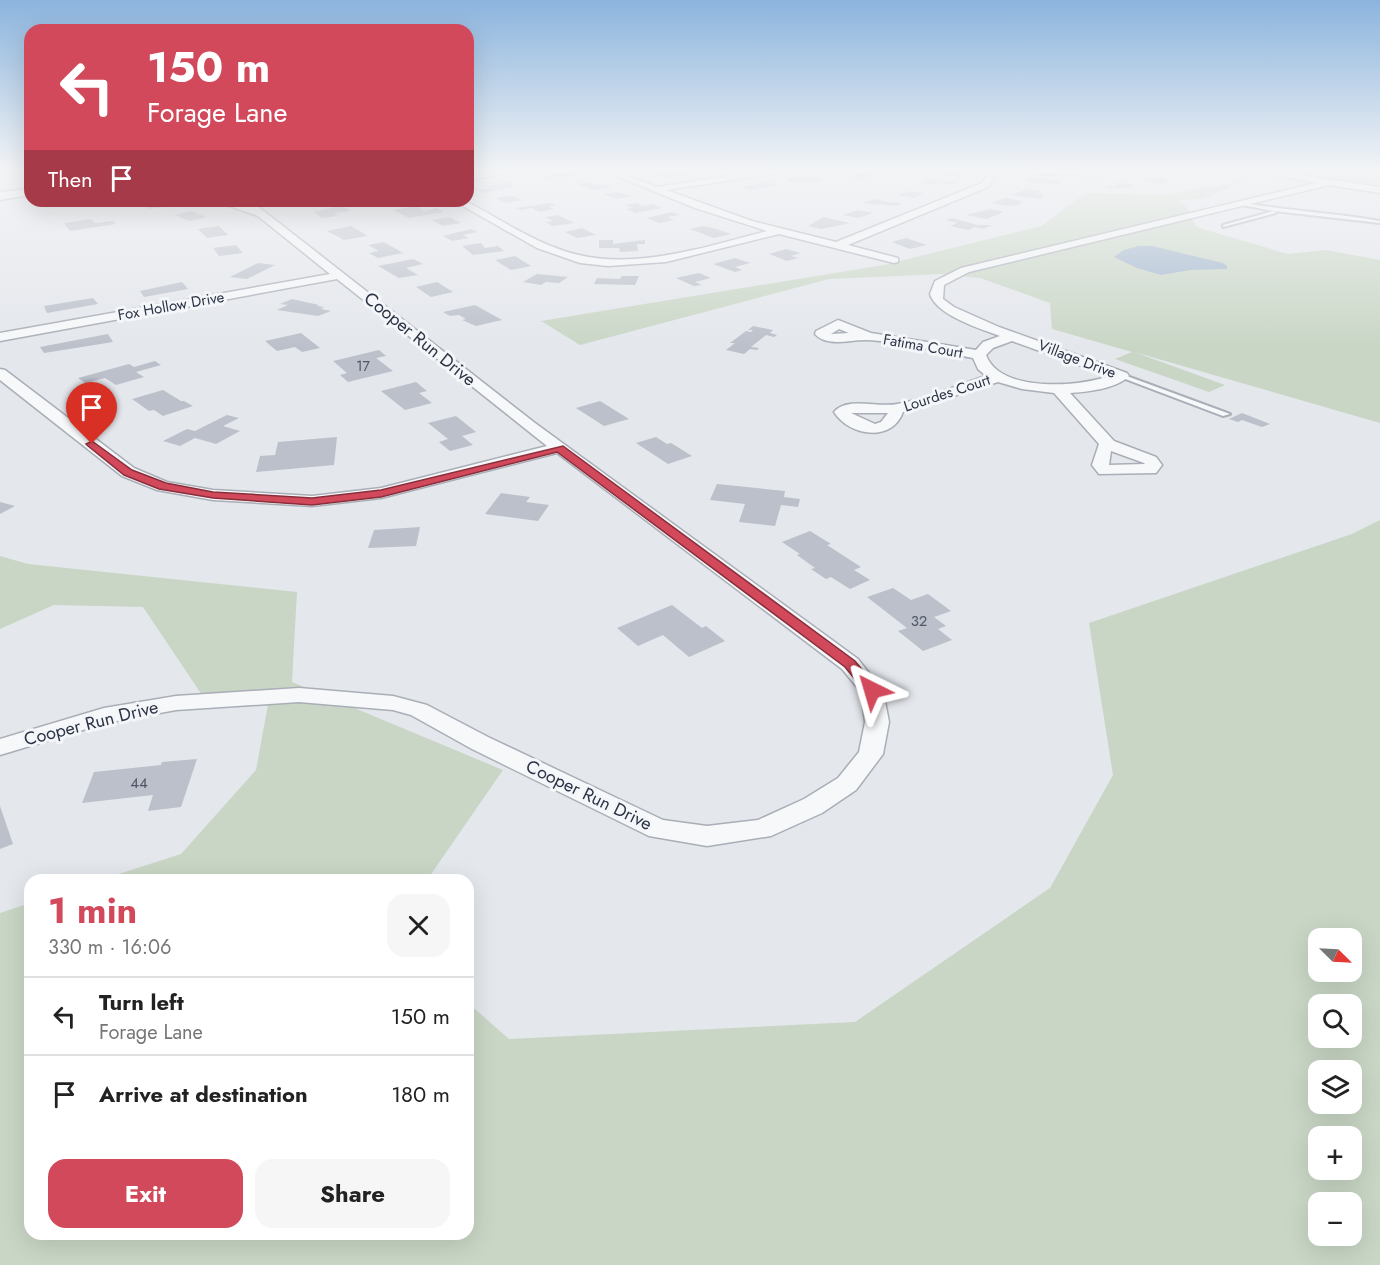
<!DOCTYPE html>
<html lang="en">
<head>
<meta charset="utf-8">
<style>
	:root { --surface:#fff; --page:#f6f6f6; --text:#222; --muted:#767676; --line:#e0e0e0; --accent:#d1495b }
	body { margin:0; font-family:Jost,sans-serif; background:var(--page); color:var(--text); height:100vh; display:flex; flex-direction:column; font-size:22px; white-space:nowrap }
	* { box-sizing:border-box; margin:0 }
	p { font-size:20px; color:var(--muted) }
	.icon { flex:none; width:33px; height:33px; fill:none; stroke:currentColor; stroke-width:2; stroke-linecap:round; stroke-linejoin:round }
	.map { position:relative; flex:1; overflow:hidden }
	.panel { position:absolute; left:24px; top:874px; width:450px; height:366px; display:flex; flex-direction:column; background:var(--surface); border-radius:18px; box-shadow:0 6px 24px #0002 }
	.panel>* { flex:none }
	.guide { position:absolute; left:24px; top:24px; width:450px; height:183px; border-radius:18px; box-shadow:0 6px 24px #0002; background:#d1495b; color:#fff; overflow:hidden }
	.needle { width:39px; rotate:114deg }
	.fabs { position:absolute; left:1308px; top:928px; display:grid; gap:12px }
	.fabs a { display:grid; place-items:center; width:54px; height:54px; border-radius:12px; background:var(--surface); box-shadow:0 6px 24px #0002; font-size:30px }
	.pin { position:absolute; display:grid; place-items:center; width:51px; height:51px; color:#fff; margin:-62px -26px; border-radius:50% 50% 50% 0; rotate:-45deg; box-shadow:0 0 6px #0007 }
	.pin .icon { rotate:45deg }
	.me { position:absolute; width:66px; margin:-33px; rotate:320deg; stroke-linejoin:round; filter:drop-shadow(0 0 4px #0008) }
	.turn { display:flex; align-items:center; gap:21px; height:126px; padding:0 24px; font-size:27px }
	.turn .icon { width:78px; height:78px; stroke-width:2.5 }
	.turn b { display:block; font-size:42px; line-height:51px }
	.then { display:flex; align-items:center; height:57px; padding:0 24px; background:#0003; gap:12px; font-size:22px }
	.round { display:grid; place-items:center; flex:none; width:63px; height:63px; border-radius:18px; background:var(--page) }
	.head { display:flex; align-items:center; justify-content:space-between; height:102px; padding:0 24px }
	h1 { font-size:36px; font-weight:700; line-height:45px; color:var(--accent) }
	.primary-button { display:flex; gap:12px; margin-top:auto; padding:12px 24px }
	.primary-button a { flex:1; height:69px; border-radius:18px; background:var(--accent); color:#fff; font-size:24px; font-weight:700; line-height:69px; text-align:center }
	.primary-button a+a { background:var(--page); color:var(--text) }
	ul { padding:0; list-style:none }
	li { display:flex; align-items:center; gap:18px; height:78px; padding:0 24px; border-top:2px solid var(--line) }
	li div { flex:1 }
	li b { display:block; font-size:22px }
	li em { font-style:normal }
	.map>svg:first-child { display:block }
	.green { fill:#c9d6c5; fill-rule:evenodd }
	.water { fill:#9fb4cc }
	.building { fill:#bbc0ca }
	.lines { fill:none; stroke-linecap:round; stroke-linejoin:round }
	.service-casing { stroke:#a9aeb7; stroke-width:4 }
	.minor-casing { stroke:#a9aeb7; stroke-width:3 }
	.tertiary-casing { stroke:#a9aeb7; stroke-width:3 }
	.service { fill:#f7f8fa; fill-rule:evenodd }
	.minor { fill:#f7f8fa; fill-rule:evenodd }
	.tertiary { fill:#f7f8fa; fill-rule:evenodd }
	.route { fill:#d1495b; stroke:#882f3b; stroke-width:1.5 }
	.labels { text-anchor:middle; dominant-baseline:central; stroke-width:6; stroke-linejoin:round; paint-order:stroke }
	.far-number-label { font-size:14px; fill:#4f5766 }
	.far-street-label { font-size:15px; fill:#2b3445; stroke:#f4f6f9 }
	.number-label { font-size:15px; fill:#4f5766 }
	.street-label { font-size:18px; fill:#2b3445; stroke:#f4f6f9 }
</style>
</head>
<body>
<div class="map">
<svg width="1380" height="1265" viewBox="0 0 1380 1265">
	<rect width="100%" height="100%" fill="#e4e7ec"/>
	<g class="green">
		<polygon points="1276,170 1380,170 1380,185"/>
		<polygon points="1250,180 1202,199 1179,200 1189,210 1196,227 1288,254 1325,250 1380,260 1380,423 1134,352 1225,385 1209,392 1115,359 1132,352 1052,329 1050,303 980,278 941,274 829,279 580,345 541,321 884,265 1041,226 1086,193 1166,195"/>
		<path d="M1380 520V1265H0V913L30 903V1234H468V1003L509 1039 855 1022 1050 888 1113 775 1089 623 1352 534ZM1318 939H1352V972H1318ZM1318 1005H1352V1038H1318ZM1318 1071H1352V1104H1318ZM1318 1137H1352V1170H1318ZM1318 1203H1352V1236H1318Z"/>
		<polygon points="0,556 28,564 297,592 292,682 503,770 427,880 100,880 181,854 256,770 269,699 202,695 143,607 54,605 0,629"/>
	</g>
	<polygon class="water" points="1138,246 1152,246 1223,263 1227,266 1227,269 1190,270 1161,275 1137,268 1114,257 1124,250"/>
	<g class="building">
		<polygon points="680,170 693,175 665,177 656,174"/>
		<polygon points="944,170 958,170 957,173 964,173 963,177 942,175"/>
		<polygon points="863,172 878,174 865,180 849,178"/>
		<polygon points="559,173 564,175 575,173 582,175 544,180 540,178"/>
		<polygon points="816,176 825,181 791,182 785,178"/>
		<polygon points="1027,177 1060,181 1061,184 1028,183"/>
		<polygon points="1153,177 1169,179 1162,184 1141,181"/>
		<polygon points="928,179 943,181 957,182 951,185 939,183 934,185 920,183"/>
		<polygon points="507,182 515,186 485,193 477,190 491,188 486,186"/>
		<polygon points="588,182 596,185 604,184 612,187 593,190 577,184"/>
		<polygon points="766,182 777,185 751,190 741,187"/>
		<polygon points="1116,183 1130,184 1132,188 1108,188 1107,186 1117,186"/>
		<polygon points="1027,189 1042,191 1038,194 1044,195 1041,199 1011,195"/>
		<polygon points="910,191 924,193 914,198 897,195"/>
		<polygon points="617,192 625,194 632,196 616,199 603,194"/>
		<polygon points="510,195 522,200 505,203 496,198"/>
		<polygon points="1005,198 1022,201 1018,203 1023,204 1009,206 990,203"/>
		<polygon points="874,199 889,202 903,203 896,206 863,203"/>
		<polygon points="168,201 184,201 187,204 148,209 143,205"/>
		<polygon points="384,201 407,201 413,204 396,207"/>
		<polygon points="550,203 556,205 549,207 554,209 540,212 532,208 521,210 516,208"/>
		<polygon points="636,203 644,206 652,204 662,208 636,213 626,209 633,208 625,205"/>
		<polygon points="342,205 350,211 334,213 338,216 322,218 314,212"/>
		<polygon points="416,206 425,211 437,208 444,212 409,218 393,210"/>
		<polygon points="990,209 1004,212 987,219 966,215"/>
		<polygon points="858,210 873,213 858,218 843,215"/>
		<polygon points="191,211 207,217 190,221 174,215"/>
		<polygon points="671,212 680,215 667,217 674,220 659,223 647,218"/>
		<polygon points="558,215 574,223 553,226 545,222 553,221 545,217"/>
		<polygon points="450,217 461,223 443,226 432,220"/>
		<polygon points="823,217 850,223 821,229 808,226"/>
		<polygon points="952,218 978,225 992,225 983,229 974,227 969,230 950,226 957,223 946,220"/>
		<polygon points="91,219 95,223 113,221 116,224 70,231 64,223"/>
		<polygon points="219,226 228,235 207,238 198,229"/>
		<polygon points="351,226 368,236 344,240 327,231"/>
		<polygon points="703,226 713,228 731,234 714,238 690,229"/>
		<polygon points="582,228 596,235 577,238 565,232"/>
		<polygon points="471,229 478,232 463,235 469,238 452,241 443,236"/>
		<polygon points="906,238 927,245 910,249 892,242"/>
		<polygon points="599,240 613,240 613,244 645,240 645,244 637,244 638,251 620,252 619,248 599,248"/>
		<polygon points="384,242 403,253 378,258 369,253 379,251 368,245"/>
		<polygon points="481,243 485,248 498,246 504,251 473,255 462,246"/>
		<polygon points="236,245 243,253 219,256 213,248"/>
		<polygon points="786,249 800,253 791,256 798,258 787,261 769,254"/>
		<polygon points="515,256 531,266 511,270 495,260"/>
		<polygon points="735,258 750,263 735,267 742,270 735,272 713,264"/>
		<polygon points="413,259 423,264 406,268 418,275 399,278 378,266"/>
		<polygon points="258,263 275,265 247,279 230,277"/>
		<polygon points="699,273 711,278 695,282 702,285 694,286 676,278"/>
		<polygon points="537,274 568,277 559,283 546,282 541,285 523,282"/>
		<polygon points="622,276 639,276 635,285 594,284 597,278 620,279"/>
		<polygon points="182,282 188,289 144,297 140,291"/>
		<polygon points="437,282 453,292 431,297 416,287"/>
		<polygon points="93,298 98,304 47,313 44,306"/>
		<polygon points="292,299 319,305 317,306 324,307 321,309 331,311 318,316 277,310 288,305 280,304"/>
		<polygon points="475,305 502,320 476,326 462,320 466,319 459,315 450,316 443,312"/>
		<polygon points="753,326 773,330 770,333 777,335 774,337 766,335 751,347 759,348 757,350 750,349 744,354 726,350 735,343 730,343 746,331 751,332 753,330 748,330"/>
		<polygon points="301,333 320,348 302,352 295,347 277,351 265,341"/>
		<polygon points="108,334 113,342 44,353 40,347"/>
		<polygon points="379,350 386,356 376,358 393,371 348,382 340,375 347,373 333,361"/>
		<polygon points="155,361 161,365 136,372 144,377 116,385 105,378 85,383 78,378 129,364 134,367"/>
		<polygon points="416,382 427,391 419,393 432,403 405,410 381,391"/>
		<polygon points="163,390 181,401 184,401 193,406 163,416 154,410 149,411 132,399"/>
		<polygon points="600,401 629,419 604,426 576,408"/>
		<polygon points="1242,413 1270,424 1262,427 1242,420 1238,422 1229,419"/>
		<polygon points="227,415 239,418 223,426 240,431 216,444 195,438 180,446 163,441 187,429 195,431"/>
		<polygon points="456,416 476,432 462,436 473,445 450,451 439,442 448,439 428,423"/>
		<polygon points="337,437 334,465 256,472 260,456 275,455 278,442"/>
		<polygon points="656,437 667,444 671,443 692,456 668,464 636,443"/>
		<polygon points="717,484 785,491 784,497 800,499 798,507 781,505 775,526 739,522 745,504 710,500"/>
		<polygon points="501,493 530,497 526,502 549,505 538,521 485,514"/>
		<polygon points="0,502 15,506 0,514"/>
		<polygon points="420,527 416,546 368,548 374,530"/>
		<polygon points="810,531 831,544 827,545 861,567 854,570 870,580 850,589 831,577 826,579 811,569 815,568 797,555 800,554 782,542"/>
		<polygon points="893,588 911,600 928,594 951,611 934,617 946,626 938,629 952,640 923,651 898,631 907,628 867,597"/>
		<polygon points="672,605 702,628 706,626 725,641 689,657 663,635 638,646 617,628"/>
		<polygon points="197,759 181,807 148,811 153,795 82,803 94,772 161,765 162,762"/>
		<polygon points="0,806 13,844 0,849"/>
	</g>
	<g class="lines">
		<g class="service-casing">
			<g id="service">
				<path d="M1244 203C1289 211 1335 213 1380 221V223L1274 211 1276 213 1223 227V225L1274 211 1242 205Z"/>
				<polygon points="1120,375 1124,375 1230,414 1223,416 1120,377"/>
			</g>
		</g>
		<g class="minor-casing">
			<g id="minor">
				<polygon points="506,170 525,170 468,180 468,174"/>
				<path d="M602 170H612L657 187 765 170H782L778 173 666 190 752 221 836 242 982 183 990 170H998L988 187 848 245 898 258V262L894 263 779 234 666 262 608 266 580 263 537 248 454 201H466C496 217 524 236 556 248 624 275 700 248 767 231L695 208Z"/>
				<path d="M1006 170C1021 168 1095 167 1105 173L1101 176 1010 173Z"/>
				<path d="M1247 170H1264L1380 187V193L1329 185 969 272 944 285 943 299 954 307 999 327 1127 373 1129 376C1116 389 1087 392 1070 393L1114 441 1156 457 1162 465 1156 473 1099 474 1092 465 1099 444 1054 393 1022 389 998 382 903 412C892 443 849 436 834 412 847 396 879 408 897 404 927 399 957 385 986 376L978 369 973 358C939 352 903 342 868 340 851 339 828 348 815 334L816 331 838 320 871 333 976 350 983 342 1000 336C981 329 936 315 930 294L935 281 961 268 1316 183ZM839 329 849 333 831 334ZM1012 341 1109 376C1079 387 1000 393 986 355L993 348ZM851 413H888L881 422 875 424ZM1111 451 1144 463 1145 464 1109 465Z"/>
				<polygon points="215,201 230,201 245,206 240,201 251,201 535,423 858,659 883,691 889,722 883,754 856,790 822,813 771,836 707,846 649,836 472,749 411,715 393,710 299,702 176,710 106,723 0,755 0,739 104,708 176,696 299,688 393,696 427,705 488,737 663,820 707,826 758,820 804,799 838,778 859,752 865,722 861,692 842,669 557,453 381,498 312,506 213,500 157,490 122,476 0,380 0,369 5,370 134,468 167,482 213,490 312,496 381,488 547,446 337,279 0,341 0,333 330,274 258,216"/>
			</g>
		</g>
		<g class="tertiary-casing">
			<polygon id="tertiary" points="30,189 30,195 0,200 0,192"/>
		</g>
		<use href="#service" class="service"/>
		<use href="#minor" class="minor"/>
		<use href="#tertiary" class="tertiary"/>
	</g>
	<linearGradient id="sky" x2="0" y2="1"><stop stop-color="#8bb4dd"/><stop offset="0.49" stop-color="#f3f4f6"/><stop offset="1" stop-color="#f3f4f6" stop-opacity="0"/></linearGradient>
	<rect width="1380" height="347" fill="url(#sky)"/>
	<polygon class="route" points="92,441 132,470 166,483 213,492 312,498 381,490 563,446 855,661 879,690 872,695 867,694 845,667 557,452 381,497 312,505 213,498 159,489 124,475 88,446 86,444"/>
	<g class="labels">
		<g class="far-number-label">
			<text x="363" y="366">17</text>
		</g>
		<g class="far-street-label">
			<text transform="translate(171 306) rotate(-10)">Fox Hollow Drive</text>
			<text transform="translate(923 346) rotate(10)">Fatima Court</text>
			<text transform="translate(1077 359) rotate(21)">Village Drive</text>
			<text transform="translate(947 393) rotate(-18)">Lourdes Court</text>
		</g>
		<g class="number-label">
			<text x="919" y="621">32</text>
			<text x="139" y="783">44</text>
		</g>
		<g class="street-label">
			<text transform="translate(420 339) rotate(39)">Cooper Run Drive</text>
			<text transform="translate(91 723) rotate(-14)">Cooper Run Drive</text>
			<text transform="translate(589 795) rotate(26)">Cooper Run Drive</text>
		</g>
	</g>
</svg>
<div class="fabs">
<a><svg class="needle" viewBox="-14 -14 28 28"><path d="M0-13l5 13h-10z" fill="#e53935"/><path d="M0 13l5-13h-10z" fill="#767676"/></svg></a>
<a><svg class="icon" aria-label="search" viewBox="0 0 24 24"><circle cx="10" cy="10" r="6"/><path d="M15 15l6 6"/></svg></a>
<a><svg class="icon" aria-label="layers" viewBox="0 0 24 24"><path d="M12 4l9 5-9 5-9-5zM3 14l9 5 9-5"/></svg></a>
<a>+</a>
<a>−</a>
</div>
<div class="pin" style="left:92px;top:444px;background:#d93025"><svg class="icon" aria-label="arrive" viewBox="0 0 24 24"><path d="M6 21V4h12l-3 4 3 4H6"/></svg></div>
<svg class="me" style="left:872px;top:690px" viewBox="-20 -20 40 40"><path d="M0-17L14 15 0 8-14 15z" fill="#d1495b" stroke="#fff" stroke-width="4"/></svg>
<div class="guide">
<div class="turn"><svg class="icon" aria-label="left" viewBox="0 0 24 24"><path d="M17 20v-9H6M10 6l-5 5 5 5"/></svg><div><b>150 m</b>Forage Lane</div></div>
<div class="then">Then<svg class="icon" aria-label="arrive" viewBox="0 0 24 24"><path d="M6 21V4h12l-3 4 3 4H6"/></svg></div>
</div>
<section class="panel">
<div class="head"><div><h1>1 min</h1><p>330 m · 16:06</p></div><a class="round"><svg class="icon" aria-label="close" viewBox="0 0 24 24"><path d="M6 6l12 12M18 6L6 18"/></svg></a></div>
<ul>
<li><svg class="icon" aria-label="left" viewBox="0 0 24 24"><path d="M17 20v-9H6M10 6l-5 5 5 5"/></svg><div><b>Turn left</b><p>Forage Lane</p></div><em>150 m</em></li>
<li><svg class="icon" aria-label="arrive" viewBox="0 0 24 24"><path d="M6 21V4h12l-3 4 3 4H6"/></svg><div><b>Arrive at destination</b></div><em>180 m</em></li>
</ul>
<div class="primary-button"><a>Exit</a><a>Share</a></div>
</section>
</div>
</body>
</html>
